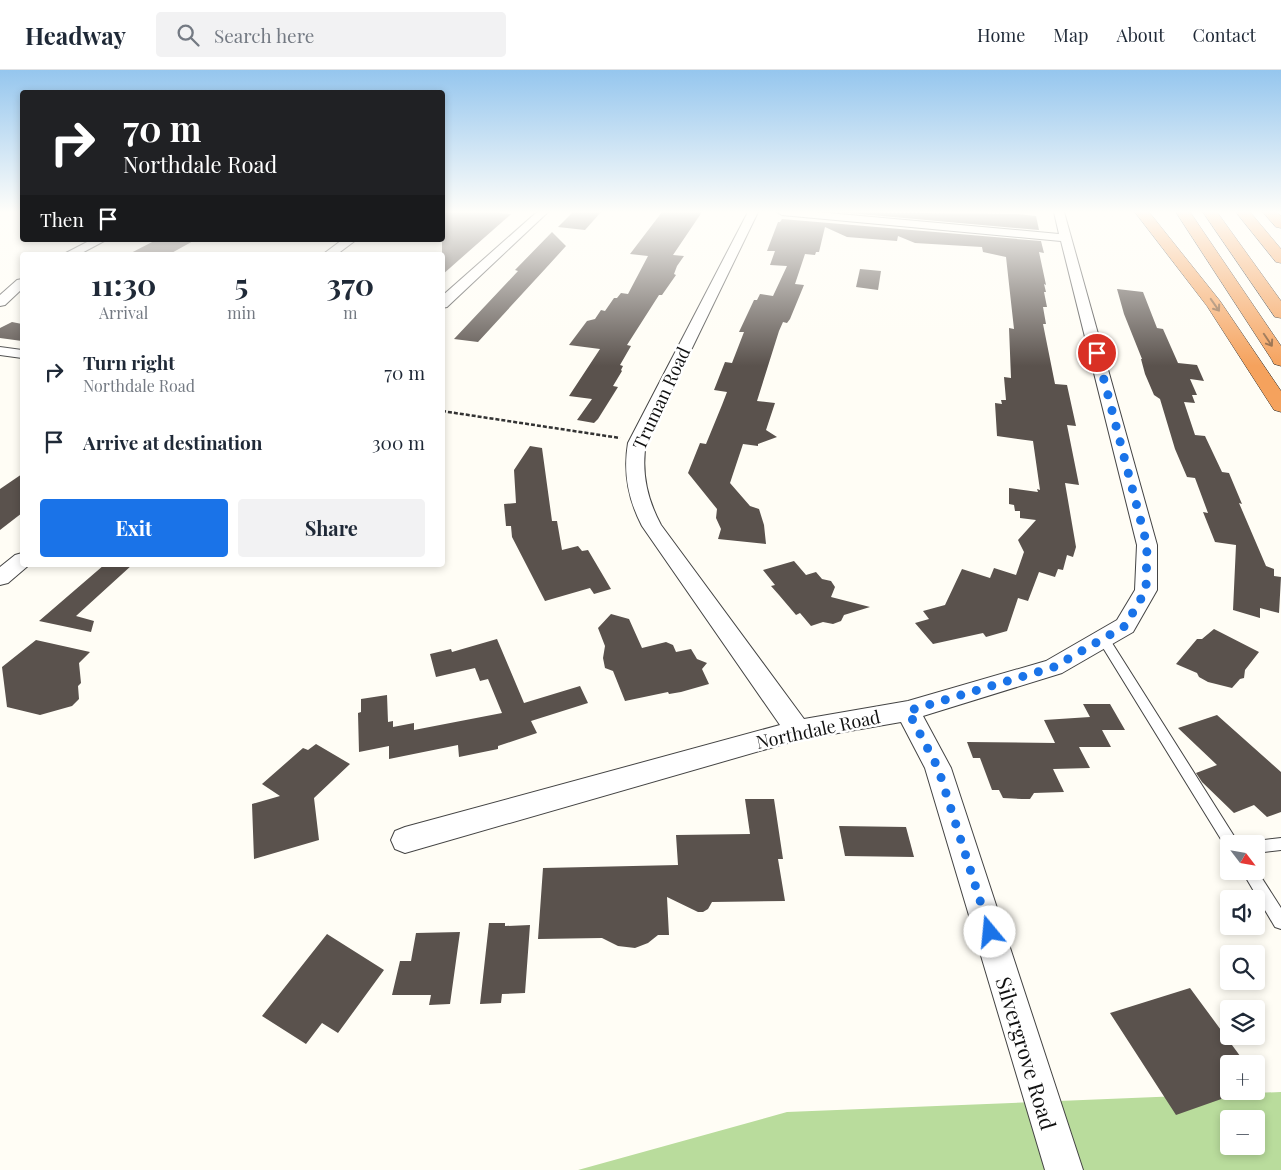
<!DOCTYPE html>
<html lang="en">
<head>
<meta charset="utf-8">
<style>
	:root { --surface:#fff; --page:#f2f2f3; --text:#1f2937; --muted:#747a83; --line:#e0e1e3; --accent:#1a73e8 }
	body { margin:0; font-family:"Playfair Display",serif; background:var(--page); color:var(--text); height:100vh; display:flex; flex-direction:column; font-size:19px; white-space:nowrap }
	* { box-sizing:border-box; margin:0 }
	p { font-size:16px; color:var(--muted) }
	.icon { flex:none; width:28px; height:28px; fill:none; stroke:currentColor; stroke-width:2; stroke-linecap:round; stroke-linejoin:round }
	.map { position:relative; flex:1; overflow:hidden }
	.details { position:absolute; left:20px; top:182px; width:425px; height:315px; display:flex; flex-direction:column; background:var(--surface); border-radius:5px; box-shadow:0 2px 8px #0003 }
	.details>* { flex:none }
	.guide { position:absolute; left:20px; top:20px; width:425px; height:152px; border-radius:5px; box-shadow:0 2px 8px #0003; background:#202124; color:#fff; overflow:hidden }
	.needle { width:32px; rotate:121deg }
	.fabs { position:absolute; left:1220px; top:765px; display:grid; gap:10px }
	.fabs a { display:grid; place-items:center; width:45px; height:45px; border-radius:5px; background:var(--surface); box-shadow:0 2px 8px #0003; font-size:25px }
	.pin { position:absolute; display:grid; place-items:center; width:42px; height:42px; color:#fff; margin:-21px; border:2px solid #fff; border-radius:50%; box-shadow:0 1px 5px #0007 }
	.me { position:absolute; width:55px; margin:-28px; rotate:343deg; stroke-linejoin:round; filter:drop-shadow(0 0 4px #0008) }
	.turn { display:flex; align-items:center; gap:18px; height:105px; padding:0 20px; font-size:22px }
	.turn .icon { width:65px; height:65px; stroke-width:2.5 }
	.turn b { display:block; font-size:35px; line-height:42px }
	.then { display:flex; align-items:center; height:48px; padding:0 20px; background:#0003; gap:10px; font-size:19px }
	.eta { display:flex; justify-content:space-evenly; align-items:center; height:85px; text-align:center }
	.eta b { font-size:30px; font-weight:700; line-height:35px }
	.action { display:flex; gap:10px; margin-top:auto; padding:10px 20px }
	.action a { flex:1; height:58px; border-radius:5px; background:var(--accent); color:#fff; font-size:20px; font-weight:700; line-height:58px; text-align:center }
	.action a+a { background:var(--page); color:var(--text) }
	ul { padding:0; list-style:none }
	li { display:flex; align-items:center; gap:15px; height:70px; padding:0 20px }
	li div { flex:1 }
	li b { display:block; font-size:19px }
	li em { font-style:normal }
	header { display:flex; align-items:center; gap:30px; box-sizing:border-box; height:70px; padding:0 25px; background:var(--surface); border-bottom:1px solid var(--line) }
	header strong { font-size:24px }
	nav { display:flex; gap:28px; margin-inline-start:auto; font-size:18px }
	.search { width:350px; height:45px; background:var(--page); display:flex; align-items:center; gap:12px; box-sizing:border-box; padding:0 18px; border-radius:5px; color:var(--muted); font-size:19px }
	.map>svg:first-child { display:block }
	.forest { fill:#b9dc9c; fill-rule:evenodd }
	.building { fill:#5a524d }
	.lines { fill:none; stroke-linecap:round; stroke-linejoin:round }
	.service-casing { stroke:#444; stroke-width:2 }
	.minor-casing { stroke:#444; stroke-width:2 }
	.motorway-casing { stroke:#222; stroke-width:1 }
	.path { stroke:#333; stroke-width:2.5; stroke-dasharray:4 2; stroke-linecap:butt }
	.service { fill:#fff; fill-rule:evenodd }
	.minor { fill:#fff; fill-rule:evenodd }
	.motorway { fill:#f5a25d; fill-rule:evenodd }
	.oneway { stroke:#8e613b }
	.route { stroke:#1a73e8; stroke-width:9; stroke-dasharray:0 16.2 }
	.labels { text-anchor:middle; dominant-baseline:central; stroke-width:5; stroke-linejoin:round; paint-order:stroke }
	.street-label { font-size:18px; fill:#111; stroke:#fff }
	.near-street-label { font-size:21px; fill:#111; stroke:#fff }
</style>
</head>
<body>
<header>
<strong>Headway</strong>
<div class="search"><svg class="icon" aria-label="search" viewBox="0 0 24 24"><circle cx="10" cy="10" r="6"/><path d="M15 15l6 6"/></svg>Search here</div>
<nav><a>Home</a><a>Map</a><a>About</a><a>Contact</a></nav>
</header>
<div class="map">
<svg width="1281" height="1100" viewBox="0 0 1281 1100">
	<rect width="100%" height="100%" fill="#fffdf5"/>
	<path class="forest" d="M1281 1022V1100H578L787 1042ZM1229 1049H1256V1076H1229Z"/>
	<g class="building">
		<polygon points="442,142 493,142 511,144 442,205"/>
		<polygon points="573,142 601,142 585,160 558,157"/>
		<polygon points="662,142 702,142 673,185 684,186 677,196 674,204 676,205 662,225 659,225 627,275 631,276 620,295 623,296 621,300 622,301 613,316 618,317 598,349 594,353 577,350 592,329 569,326 600,279 569,275 587,251 595,249 601,240 605,241 614,228 617,228 621,223 628,224 648,186 630,184"/>
		<polygon points="837,142 1017,144 1036,146 1039,160"/>
		<polygon points="782,149 1041,171 1044,183 1039,182 1046,215 1044,214 1046,222 1044,222 1047,237 1043,237 1046,254 1043,254 1055,314 1067,315 1076,356 1067,355 1079,415 1065,413 1076,477 1073,487 1067,485 1063,500 1058,499 1055,507 1039,502 1028,531 1018,528 1007,561 986,567 983,563 933,574 915,553 929,549 923,541 945,535 962,499 990,508 994,498 1016,505 1024,482 1018,470 1036,450 1020,448 1020,441 1015,441 1014,435 1009,434 1009,418 1038,422 1037,419 1040,420 1033,371 997,366 995,333 1002,334 1001,330 1006,330 1004,307 1011,308 1009,258 1014,259 1006,187 983,182 982,177 915,173 898,166 897,171 847,167 825,157 819,182 816,182 815,185 805,184 795,214 804,215 790,249 787,253 783,252 779,261 757,331 775,333 766,360 777,367 758,374 758,376 743,374 730,413 750,436 759,439 764,455 766,474 718,469 721,459 716,448 717,439 688,403 700,373 706,374 722,335 727,322 714,320 725,292 732,293 744,262 739,262 754,230 757,230 760,224 773,226 787,196 770,195 775,181 767,181 778,152 780,152"/>
		<polygon points="552,162 566,176 546,198 478,272 454,269 518,201 515,200"/>
		<polygon points="156,170 195,170 168,185 127,185"/>
		<polygon points="860,199 881,201 878,220 856,217"/>
		<polygon points="1117,219 1143,222 1157,258 1163,259 1178,293 1197,295 1204,311 1190,309 1197,325 1192,325 1195,333 1184,332 1195,365 1205,366 1222,402 1229,403 1242,434 1239,433 1266,496 1274,499 1274,506 1281,507 1279,543 1260,538 1260,548 1233,540 1236,475 1215,472 1203,442 1208,443 1195,408 1187,407 1175,379 1160,329 1154,325 1145,304 1141,289 1142,289 1124,244"/>
		<polygon points="12,252 22,254 22,271 0,268 0,258"/>
		<polygon points="530,376 542,378 552,451 557,451 562,480 578,476 582,481 588,480 611,519 594,524 590,518 545,531 512,467 511,456 506,456 504,434 516,433 514,400"/>
		<polygon points="22,404 22,443 0,460 0,419"/>
		<polygon points="794,491 806,505 816,502 822,509 831,511 835,517 831,527 870,537 844,545 841,551 833,554 823,552 811,556 800,543 796,545 779,525 771,516 775,515 763,500"/>
		<polygon points="104,495 132,495 76,546 94,551 91,562 39,551"/>
		<polygon points="611,544 629,549 642,578 666,572 673,575 676,582 691,579 697,589 707,593 702,599 709,614 681,622 669,624 668,622 625,631 613,601 605,598 603,588 605,576 598,558"/>
		<polygon points="1214,559 1259,582 1245,600 1244,608 1240,609 1232,618 1208,612 1199,607 1197,603 1176,594 1197,569 1202,569"/>
		<polygon points="497,569 524,633 580,616 588,633 531,651 537,663 498,676 498,679 459,687 458,675 389,689 389,676 359,682 358,643 361,642 361,629 387,625 388,652 393,651 393,657 414,653 414,660 502,643 488,609 480,611 475,598 436,607 430,584 451,579 452,582"/>
		<polygon points="36,570 90,582 79,593 81,613 78,616 79,629 72,636 40,645 7,637 2,597"/>
		<polygon points="1083,634 1110,634 1125,660 1102,660 1111,677 1079,677 1090,698 1053,699 1064,722 1034,723 1030,729 1022,729 1003,728 999,720 992,720 980,688 973,688 967,672 1055,673 1044,650 1090,647"/>
		<polygon points="1217,645 1281,702 1281,742 1267,747 1254,735 1234,743 1202,712 1196,703 1217,695 1178,658"/>
		<polygon points="316,674 350,694 314,728 319,770 254,789 252,734 280,726 262,714 303,678 308,680"/>
		<polygon points="745,729 774,729 783,789 778,789 785,831 712,832 708,839 703,842 698,842 667,827 669,865 658,865 648,873 635,878 618,876 602,868 538,869 543,798 678,795 676,765 750,764"/>
		<polygon points="839,756 906,757 914,787 845,786"/>
		<polygon points="489,853 505,853 505,856 530,855 525,923 502,924 501,933 480,934"/>
		<polygon points="460,862 450,934 429,935 431,925 392,925 400,891 411,891 416,863"/>
		<polygon points="327,864 384,900 338,963 322,953 306,974 262,946"/>
		<polygon points="1190,918 1246,994 1229,994 1229,1021 1244,1021 1176,1045 1110,943"/>
	</g>
	<g class="lines">
		<g class="service-casing">
			<g id="service">
				<polygon points="1103,564 1107,565 1239,774 1229,774 1229,779 1227,779 1097,568"/>
				<polygon points="1281,768 1281,780 1256,783 1256,774 1250,774 1256,771"/>
				<polygon points="1256,799 1281,838 1281,859 1275,857 1242,801 1256,801"/>
			</g>
		</g>
		<g class="minor-casing">
			<g id="minor">
				<polygon points="537,142 548,142 447,237 442,238 442,226"/>
				<path d="M748 142H758L646 373C641 402 647 429 661 455L804 649 908 631 1046 591 1117 550 1135 520 1137 475 1061 171 782 145 777 142H817L1059 164 1054 142H1064L1157 475V520L1133 562 1062 603 923 646 951 698 1083 1100H1045L925 698 901 652 798 670 405 783 395 779 391 770 395 761 405 757 780 655 642 456C628 429 623 403 628 373Z"/>
				<polygon points="91,170 106,170 78,185 62,185"/>
				<polygon points="342,170 356,170 336,185 322,185"/>
				<polygon points="22,209 22,219 5,235 0,236 0,225 17,210"/>
				<polygon points="0,277 22,280 22,288 0,285"/>
				<polygon points="22,483 22,495 29,495 8,513 0,515 0,497 15,485"/>
			</g>
		</g>
		<g class="motorway-casing">
			<g id="motorway">
				<polygon points="1135,142 1149,142 1220,231 1281,321 1281,342 1274,340 1207,236"/>
				<polygon points="1176,142 1190,142 1281,276 1281,296 1274,294 1272,290"/>
				<polygon points="1203,142 1217,142 1281,231 1281,248 1275,247"/>
				<polygon points="1236,142 1250,142 1281,179 1281,193 1276,192"/>
				<polygon points="1263,142 1277,142 1281,146 1281,158 1276,157"/>
			</g>
		</g>
		<polyline class="path" points="442,341 620,368"/>
		<use href="#service" class="service"/>
		<use href="#minor" class="minor"/>
		<use href="#motorway" class="motorway"/>
	</g>
	<defs><path id="oneway-shaft" d="M-6 0H5M1.5-3L5.5 0L1.5 3" fill="none" stroke-width="1.6" stroke-linecap="round" stroke-linejoin="round" transform="scale(1.25)"/></defs>
	<g class="oneway">
		<use href="#oneway-shaft" transform="translate(1215 235) rotate(55)"/>
		<use href="#oneway-shaft" transform="translate(1268 270) rotate(56)"/>
	</g>
	<linearGradient id="sky" x2="0" y2="1"><stop stop-color="#95c6ee"/><stop offset="0.48" stop-color="#fffefa"/><stop offset="1" stop-color="#fffefa" stop-opacity="0"/></linearGradient>
	<rect width="1281" height="296" fill="url(#sky)"/>
	<g class="lines">
		<polyline class="route" points="990,862 938,698 908,641 1054,597 1125,556 1146,520 1147,475 1097,283"/>
	</g>
	<g class="labels">
		<g class="street-label">
			<text transform="translate(661 328) rotate(-65)">Truman Road</text>
			<text transform="translate(818 659) rotate(-12)">Northdale Road</text>
		</g>
		<g class="near-street-label">
			<text transform="translate(1027 983) rotate(73)">Silvergrove Road</text>
		</g>
	</g>
</svg>
<div class="fabs">
<a><svg class="needle" viewBox="-14 -14 28 28"><path d="M0-13l5 13h-10z" fill="#e53935"/><path d="M0 13l5-13h-10z" fill="#747a83"/></svg></a>
<a><svg class="icon" aria-label="sound" viewBox="0 0 24 24"><path d="M4 9h4l5-4v14l-5-4H4zM17 9q2 3 0 6"/></svg></a>
<a><svg class="icon" aria-label="search" viewBox="0 0 24 24"><circle cx="10" cy="10" r="6"/><path d="M15 15l6 6"/></svg></a>
<a><svg class="icon" aria-label="layers" viewBox="0 0 24 24"><path d="M12 4l9 5-9 5-9-5zM3 14l9 5 9-5"/></svg></a>
<a>+</a>
<a>−</a>
</div>
<div class="pin" style="left:1097px;top:283px;background:#d93025"><svg class="icon" aria-label="arrive" viewBox="0 0 24 24"><path d="M6 21V4h12l-3 4 3 4H6"/></svg></div>
<svg class="me" style="left:990px;top:862px" viewBox="-20 -20 40 40"><circle r="19" fill="#fff"/><path d="M0-13L10 11 0 6-10 11z" fill="#1a73e8"/></svg>
<div class="guide">
<div class="turn"><svg class="icon" aria-label="right" viewBox="0 0 24 24"><path d="M7 20v-9h11M14 6l5 5-5 5"/></svg><div><b>70 m</b>Northdale Road</div></div>
<div class="then">Then<svg class="icon" aria-label="arrive" viewBox="0 0 24 24"><path d="M6 21V4h12l-3 4 3 4H6"/></svg></div>
</div>
<section class="details">
<div class="eta">
<div><b>11:30</b><p>Arrival</p></div>
<div><b>5</b><p>min</p></div>
<div><b>370</b><p>m</p></div>
</div>
<ul>
<li><svg class="icon" aria-label="right" viewBox="0 0 24 24"><path d="M7 20v-9h11M14 6l5 5-5 5"/></svg><div><b>Turn right</b><p>Northdale Road</p></div><em>70 m</em></li>
<li><svg class="icon" aria-label="arrive" viewBox="0 0 24 24"><path d="M6 21V4h12l-3 4 3 4H6"/></svg><div><b>Arrive at destination</b></div><em>300 m</em></li>
</ul>
<div class="action"><a>Exit</a><a>Share</a></div>
</section>
</div>
</body>
</html>
